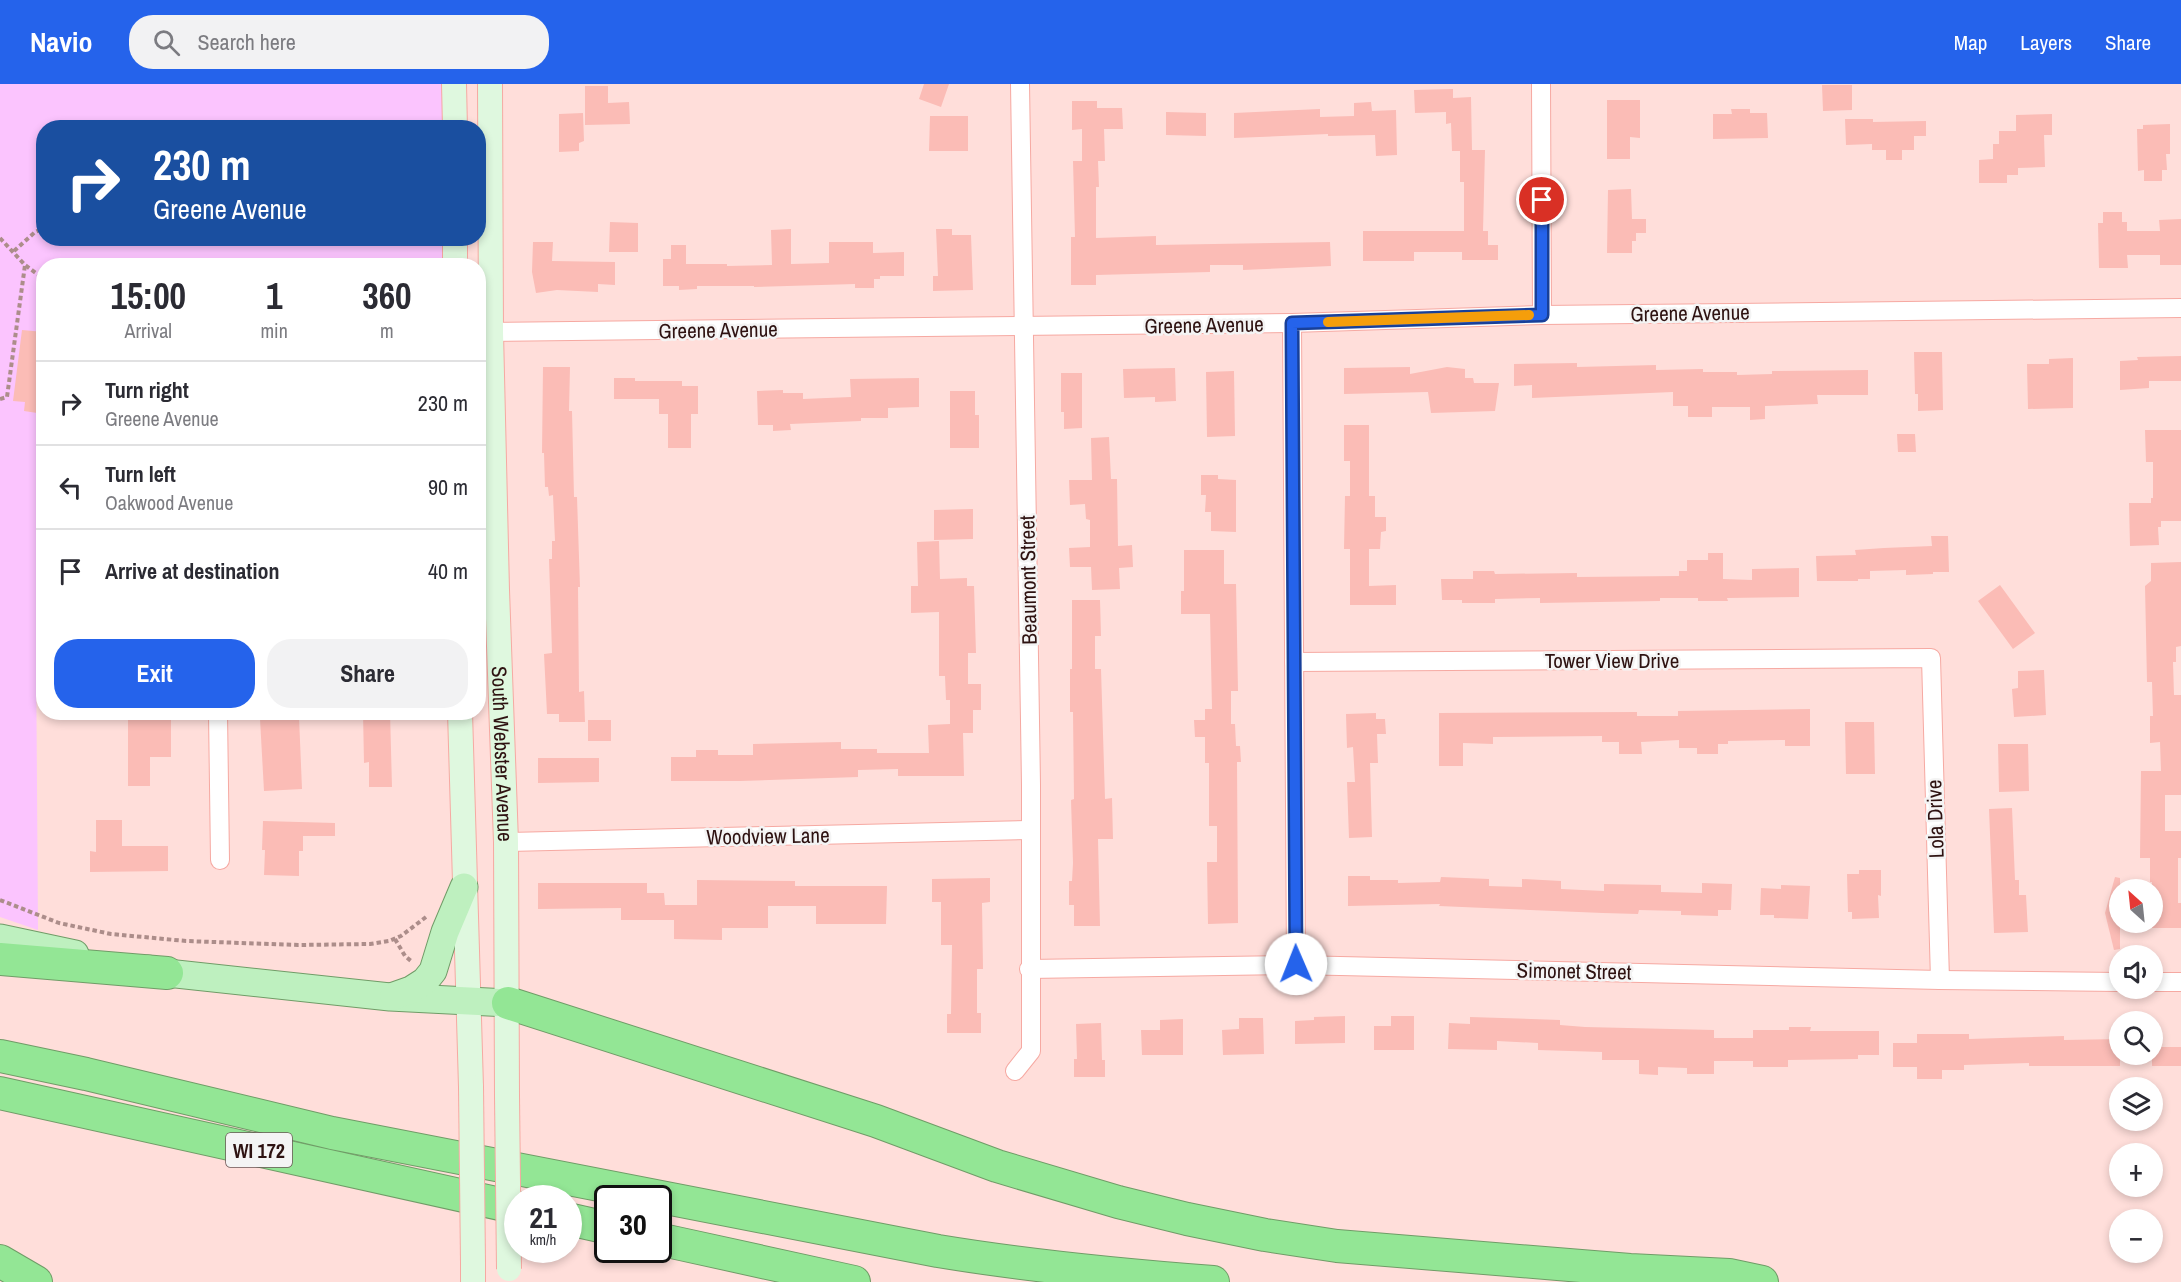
<!DOCTYPE html>
<html lang="en">
<head>
<meta charset="utf-8">
<style>
	:root { --surface:#fff; --page:#f2f2f3; --text:#2b2b33; --muted:#7c7c81; --line:#e1e1e2; --accent:#2563eb }
	body { margin:0; font-family:"Archivo Narrow",sans-serif; background:var(--page); color:var(--text); height:100vh; display:flex; flex-direction:column; font-size:22px; white-space:nowrap }
	* { box-sizing:border-box; margin:0 }
	p { font-size:20px; color:var(--muted) }
	.icon { flex:none; width:33px; height:33px; fill:none; stroke:currentColor; stroke-width:2; stroke-linecap:round; stroke-linejoin:round }
	.map { position:relative; flex:1; overflow:hidden }
	.details { position:absolute; left:36px; top:174px; width:450px; height:462px; display:flex; flex-direction:column; background:var(--surface); border-radius:24px; box-shadow:0 3px 9px #0003 }
	.details>* { flex:none }
	.top-card { position:absolute; left:36px; top:36px; width:450px; height:126px; border-radius:24px; box-shadow:0 3px 9px #0003; background:#1a4fa0; color:#fff; overflow:hidden }
	.needle { width:39px; rotate:333deg }
	.tools { position:absolute; left:2109px; top:795px; display:grid; gap:12px }
	.tools a { display:grid; place-items:center; width:54px; height:54px; border-radius:50%; background:var(--surface); box-shadow:0 3px 9px #0003; font-size:30px }
	.speed { position:absolute; left:504px; top:1101px; display:flex; gap:12px; font-size:30px; font-weight:700; text-align:center }
	.speed>* { display:grid; place-content:center; width:78px; height:78px; border-radius:50%; background:var(--surface); box-shadow:0 3px 9px #0003; line-height:1 }
	.speed small { font-size:15px; font-weight:400 }
	.speed .limit { border:3px solid #111; border-radius:9px; background:#fff; color:#111 }
	.pin { position:absolute; display:grid; place-items:center; width:51px; height:51px; color:#fff; margin:-26px; border:3px solid #fff; border-radius:50%; box-shadow:0 2px 6px #0007 }
	.me { position:absolute; width:66px; margin:-33px; rotate:359deg; stroke-linejoin:round; filter:drop-shadow(0 0 4px #0008) }
	.turn { display:flex; align-items:center; gap:21px; height:126px; padding:0 18px; font-size:27px }
	.turn .icon { width:78px; height:78px; stroke-width:2.5 }
	.turn b { display:block; font-size:42px; line-height:51px }
	.eta { display:flex; justify-content:space-evenly; align-items:center; height:102px; text-align:center }
	.eta b { font-size:36px; font-weight:700; line-height:42px }
	.button { display:flex; gap:12px; margin-top:auto; padding:12px 18px }
	.button a { flex:1; height:69px; border-radius:24px; background:var(--accent); color:#fff; font-size:24px; font-weight:700; line-height:69px; text-align:center }
	.button a+a { background:var(--page); color:var(--text) }
	ul { padding:0; list-style:none }
	li { display:flex; align-items:center; gap:18px; height:84px; padding:0 18px; border-top:2px solid var(--line) }
	li div { flex:1 }
	li b { display:block; font-size:22px }
	li em { font-style:normal }
	header { display:flex; align-items:center; gap:36px; box-sizing:border-box; height:84px; padding:0 30px; background:var(--accent); color:#fff }
	header strong { font-size:28px }
	nav { display:flex; gap:33px; margin-inline-start:auto; font-size:21px }
	.search { width:420px; height:54px; background:var(--page); display:flex; align-items:center; gap:15px; box-sizing:border-box; padding:0 21px; border-radius:24px; color:var(--muted); font-size:22px }
	.map>svg:first-child { display:block }
	.green { fill:#fbc4fe }
	.building { fill:#fbbcb6 }
	.lines { fill:none; stroke-linecap:round; stroke-linejoin:round }
	.minor-casing { stroke:#f6a9a2; stroke-width:20 }
	.secondary-casing { stroke:#f6a9a2; stroke-width:26 }
	.primary-casing { stroke:#709c67; stroke-width:29 }
	.motorway-casing { stroke:#709c67; stroke-width:34 }
	.path { stroke:#ac8d8a; stroke-width:4; stroke-dasharray:4.5 3; stroke-linecap:butt }
	.minor { stroke:#fff; stroke-width:18 }
	.secondary { stroke:#dff8df; stroke-width:24 }
	.primary { stroke:#bef0bf; stroke-width:27 }
	.motorway { stroke:#93e695; stroke-width:32 }
	.secondary-bridge-casing { stroke:#f6a9a2; stroke-width:26; stroke-linecap:butt }
	.secondary-bridge { stroke:#dff8df; stroke-width:24 }
	.route-casing { stroke:#184099; stroke-width:15 }
	.route { stroke:#2563eb; stroke-width:10 }
	.slow { stroke:#f59e0b; stroke-width:10 }
	.labels { text-anchor:middle; dominant-baseline:central; stroke-width:5; stroke-linejoin:round; paint-order:stroke }
	.shield { fill:#f4f4f4; stroke:#695655; stroke-width:1.5 }
	.shield-label { font-size:20px; font-weight:bold; fill:#2e1211 }
	.street-label { font-size:21px; fill:#2e1211; stroke:#f4f4f4 }
</style>
</head>
<body>
<header>
<strong>Navio</strong>
<div class="search"><svg class="icon" aria-label="search" viewBox="0 0 24 24"><circle cx="10" cy="10" r="6"/><path d="M15 15l6 6"/></svg>Search here</div>
<nav><a>Map</a><a>Layers</a><a>Share</a></nav>
</header>
<div class="map">
<svg width="2181" height="1198" viewBox="0 0 2181 1198">
	<rect width="100%" height="100%" fill="#ffdeda"/>
	<polygon class="green" points="0,0 454,0 455,43 44,44 44,154 455,155 455,181 44,182 44,362 38,363 36,560 38,846 0,833"/>
	<g class="building">
		<polygon points="924,0 949,0 941,23 919,15"/>
		<polygon points="1822,1 1852,1 1852,26 1823,27"/>
		<polygon points="585,2 608,2 608,19 629,18 630,40 585,41"/>
		<polygon points="1453,5 1453,14 1471,13 1472,66 1485,66 1483,147 1488,147 1488,161 1498,161 1498,176 1462,176 1462,168 1414,168 1414,177 1363,177 1363,147 1464,147 1464,98 1460,98 1460,67 1452,67 1451,39 1446,40 1446,28 1415,29 1414,6"/>
		<polygon points="1607,16 1640,16 1640,54 1630,53 1630,75 1607,75"/>
		<polygon points="1072,17 1097,17 1097,24 1122,24 1123,45 1104,45 1105,77 1098,77 1099,103 1096,103 1096,154 1156,152 1156,161 1330,158 1331,182 1243,186 1243,181 1210,181 1210,188 1096,191 1096,201 1071,201 1071,153 1075,153 1073,77 1082,77 1082,45 1072,46"/>
		<polygon points="1371,18 1372,27 1396,26 1397,71 1376,72 1375,51 1328,52 1328,50 1234,54 1234,29 1320,25 1320,33 1354,32 1354,19"/>
		<polygon points="1731,25 1750,25 1750,29 1767,29 1768,54 1713,55 1713,30 1732,30"/>
		<polygon points="1166,28 1206,29 1206,52 1166,51"/>
		<polygon points="583,29 584,57 579,59 579,67 559,68 559,30"/>
		<polygon points="2052,30 2052,51 2044,51 2045,83 2018,84 2018,91 2007,91 2007,99 1979,99 1979,76 1993,75 1993,60 1999,60 1999,47 2016,47 2016,31"/>
		<polygon points="930,32 968,32 968,67 929,67"/>
		<polygon points="1845,35 1873,35 1873,38 1926,37 1926,52 1914,52 1914,66 1902,66 1902,76 1886,76 1886,66 1872,66 1872,60 1846,61"/>
		<polygon points="2170,40 2170,70 2166,70 2167,86 2162,86 2162,97 2144,97 2144,86 2138,87 2137,45 2143,45 2143,41"/>
		<polygon points="1631,105 1632,135 1646,135 1646,149 1636,149 1636,157 1632,157 1632,169 1607,169 1608,106"/>
		<polygon points="2103,128 2122,128 2122,138 2127,138 2127,147 2160,147 2159,136 2181,135 2181,181 2160,181 2160,171 2127,171 2128,184 2099,184 2098,139 2103,139"/>
		<polygon points="610,138 638,139 638,168 609,168"/>
		<polygon points="791,145 791,180 829,179 829,158 873,158 873,169 904,168 904,192 880,192 880,195 874,195 874,204 855,204 855,200 754,203 754,202 697,202 697,205 679,206 679,202 663,202 663,175 671,175 671,161 686,161 686,180 727,180 727,182 772,181 771,146"/>
		<polygon points="936,145 952,145 952,151 971,151 973,206 933,207 933,192 938,192"/>
		<polygon points="533,158 553,158 552,177 615,178 615,201 598,200 598,208 557,206 536,209 532,188"/>
		<polygon points="22,246 44,248 44,330 24,327 25,318 13,317"/>
		<polygon points="1914,268 1942,268 1943,326 1918,327 1918,310 1915,310"/>
		<polygon points="2181,272 2181,297 2149,297 2149,304 2120,306 2120,277 2138,276 2137,273"/>
		<polygon points="2073,274 2073,324 2028,325 2027,280 2049,280 2049,275"/>
		<polygon points="1577,279 1577,283 1656,281 1656,286 1703,285 1703,288 1737,288 1737,291 1772,290 1772,287 1868,286 1868,311 1817,311 1818,320 1765,322 1765,335 1750,336 1750,323 1712,323 1712,333 1688,333 1688,322 1673,322 1673,308 1532,314 1532,301 1514,302 1514,280"/>
		<polygon points="543,283 570,283 569,327 572,327 574,413 577,413 580,503 578,503 579,608 584,607 585,638 559,638 559,630 547,630 544,570 552,569 549,475 552,475 552,457 555,457 553,411 549,412 548,403 545,403 544,369 542,369"/>
		<polygon points="1410,283 1410,290 1447,283 1465,285 1465,294 1473,294 1474,299 1499,299 1495,327 1431,329 1428,308 1344,310 1344,284"/>
		<polygon points="1175,284 1176,317 1155,318 1155,313 1124,314 1123,285"/>
		<polygon points="1234,287 1235,352 1207,353 1206,288"/>
		<polygon points="1061,289 1082,289 1082,344 1064,345 1064,328 1061,328"/>
		<polygon points="614,294 635,294 635,297 682,297 682,302 698,302 698,330 691,330 691,364 668,364 668,330 659,330 659,315 614,315"/>
		<polygon points="919,294 919,323 888,324 888,334 861,334 861,337 790,340 791,346 773,347 773,341 758,341 757,307 783,306 783,309 803,309 803,315 851,313 850,295"/>
		<polygon points="950,307 975,307 975,331 979,331 979,364 950,364"/>
		<polygon points="1344,341 1369,341 1369,412 1375,412 1375,433 1386,433 1386,447 1381,448 1380,465 1369,465 1369,502 1396,501 1396,521 1350,521 1350,465 1344,465 1345,412 1350,412 1350,377 1344,377"/>
		<polygon points="2145,346 2181,346 2181,437 2161,437 2161,443 2158,443 2159,461 2130,462 2129,419 2151,419 2151,414 2153,414 2153,378 2146,378"/>
		<polygon points="1897,350 1915,350 1916,368 1898,368"/>
		<polygon points="1109,353 1111,395 1117,395 1118,462 1132,461 1133,483 1119,484 1120,505 1092,506 1091,483 1070,483 1069,464 1090,463 1090,436 1086,435 1085,420 1070,421 1069,396 1092,396 1091,354"/>
		<polygon points="1201,391 1218,391 1218,395 1236,396 1236,448 1211,447 1211,428 1205,428 1206,411 1201,411"/>
		<polygon points="973,425 973,455 934,456 934,426"/>
		<polygon points="1931,452 1948,452 1949,488 1933,488 1933,490 1906,491 1906,486 1870,487 1870,495 1858,495 1858,497 1817,497 1816,472 1856,471 1855,466 1884,464 1932,462"/>
		<polygon points="939,457 940,495 967,494 967,502 974,502 976,569 968,569 968,600 981,600 981,626 973,626 973,649 963,649 964,692 898,692 898,685 858,686 858,693 740,697 671,697 671,673 696,673 696,666 718,666 718,671 753,671 753,660 841,658 841,665 877,665 877,669 929,669 928,641 950,640 950,616 946,616 945,592 939,592 939,528 911,529 911,502 918,502 917,458"/>
		<polygon points="1184,466 1224,466 1224,500 1236,500 1238,607 1231,607 1231,640 1235,640 1236,662 1240,662 1241,678 1237,678 1238,839 1208,840 1207,778 1217,778 1217,742 1209,742 1209,679 1205,679 1205,653 1195,653 1194,636 1205,636 1205,625 1212,625 1210,530 1181,530 1181,507 1184,507"/>
		<polygon points="1708,469 1723,469 1723,495 1752,496 1752,485 1799,484 1799,513 1727,514 1728,517 1698,517 1698,514 1660,514 1660,517 1540,519 1540,514 1495,515 1495,519 1462,519 1462,516 1442,516 1441,495 1473,495 1473,487 1494,487 1495,490 1577,489 1577,493 1679,492 1679,487 1687,487 1687,476 1708,476"/>
		<polygon points="2181,478 2181,562 2176,563 2176,578 2173,578 2174,611 2181,611 2181,711 2165,711 2165,747 2181,747 2181,774 2178,774 2178,819 2181,819 2181,844 2152,844 2152,798 2150,798 2150,774 2140,774 2141,687 2161,687 2160,658 2150,659 2150,632 2153,632 2152,598 2147,598 2145,502 2151,497 2151,479"/>
		<polygon points="2000,501 2035,549 2013,565 1978,517"/>
		<polygon points="1072,516 1100,516 1101,552 1095,552 1095,585 1101,585 1105,715 1112,714 1113,755 1098,755 1100,842 1074,842 1074,821 1069,821 1069,797 1072,797 1073,779 1071,716 1074,715 1073,628 1070,628 1070,585 1072,585"/>
		<polygon points="2044,586 2046,631 2014,633 2012,605 2018,604 2018,587"/>
		<polygon points="1810,625 1810,662 1785,662 1785,656 1728,657 1728,660 1718,660 1718,670 1697,670 1697,664 1679,664 1679,656 1641,658 1642,670 1619,670 1619,658 1602,658 1602,652 1493,653 1493,660 1463,659 1463,682 1439,682 1439,629 1637,628 1637,632 1678,632 1678,627"/>
		<polygon points="128,628 171,628 171,673 150,673 150,702 128,702"/>
		<polygon points="363,628 390,628 392,703 369,703 369,678 364,679"/>
		<polygon points="1376,629 1376,635 1385,635 1386,650 1377,650 1378,679 1370,679 1372,753 1349,754 1347,698 1355,698 1353,663 1347,664 1346,630"/>
		<polygon points="299,633 302,705 264,707 260,635"/>
		<rect x="588" y="636" width="23" height="21"/>
		<polygon points="1845,638 1874,638 1875,690 1846,690"/>
		<polygon points="1998,660 2028,660 2029,707 1999,708"/>
		<polygon points="538,674 599,674 599,698 538,699"/>
		<polygon points="2012,724 2015,796 2019,796 2019,811 2026,811 2028,848 1994,849 1989,725"/>
		<polygon points="96,736 122,736 122,762 168,762 168,787 90,788 90,767 96,768"/>
		<polygon points="263,737 335,739 335,752 303,752 303,767 299,767 299,792 264,791 265,766 262,766"/>
		<polygon points="1859,786 1881,786 1881,812 1878,811 1879,834 1852,835 1852,828 1848,828 1847,790 1859,790"/>
		<polygon points="1348,792 1370,792 1370,796 1398,796 1398,799 1440,798 1441,793 1489,795 1489,802 1522,803 1522,795 1561,797 1561,805 1604,807 1604,800 1661,801 1661,808 1702,809 1702,799 1732,800 1731,826 1718,826 1718,832 1681,831 1681,827 1639,826 1638,830 1603,829 1439,822 1440,820 1348,822"/>
		<polygon points="2115,793 2120,794 2120,865 2114,866 2105,829"/>
		<polygon points="990,794 990,818 982,819 983,885 977,885 977,929 981,929 981,949 947,949 947,930 951,930 952,861 941,861 941,818 932,818 932,795"/>
		<polygon points="697,796 795,797 795,802 887,802 886,840 816,840 816,822 768,822 768,844 722,844 722,856 674,855 674,836 621,836 621,824 538,825 538,799 647,799 647,809 664,809 665,821 697,821"/>
		<polygon points="1781,801 1810,802 1808,835 1774,834 1774,831 1760,831 1761,804 1781,805"/>
		<polygon points="1345,932 1345,959 1295,960 1295,937 1314,936 1314,933"/>
		<polygon points="1391,932 1414,932 1414,966 1374,966 1374,942 1391,942"/>
		<polygon points="1470,933 1560,936 1560,941 1585,943 1714,946 1714,954 1753,954 1753,946 1789,946 1789,943 1811,943 1810,947 1879,947 1879,971 1858,971 1858,975 1788,976 1788,983 1753,983 1753,977 1714,977 1714,990 1687,990 1687,984 1658,983 1658,991 1639,990 1639,976 1602,976 1602,968 1538,966 1538,959 1497,957 1497,966 1448,965 1449,939 1470,940"/>
		<polygon points="1239,934 1263,934 1264,970 1223,971 1222,946 1239,945"/>
		<polygon points="1183,935 1183,971 1142,971 1141,946 1160,946 1160,936"/>
		<polygon points="1101,939 1102,976 1105,976 1105,993 1074,993 1074,975 1077,975 1076,940"/>
		<polygon points="1917,950 1969,950 1969,955 2064,952 2064,956 2120,955 2120,982 2029,982 2029,979 1964,981 1964,986 1942,986 1942,995 1917,995 1917,983 1893,983 1893,959 1917,959"/>
		<rect x="2152" y="963" width="29" height="19"/>
	</g>
	<g class="lines">
		<g class="minor-casing">
			<g id="minor">
				<polyline points="1541,0 1542,231"/>
				<polyline points="1292,239 1296,881"/>
				<polyline points="478,248 1292,239 1542,231 2181,224"/>
				<polyline points="478,507 497,506"/>
				<polyline points="1294,578 1931,574 1940,896"/>
				<polyline points="218,628 220,776"/>
				<polyline points="506,758 1030,746"/>
				<polyline points="1029,885 1296,881 1940,896 2120,898"/>
				<polyline points="2152,898 2181,898"/>
				<polyline points="1015,987 1031,967 1031,701 1020,0"/>
			</g>
		</g>
		<g class="secondary-casing">
			<g id="secondary">
				<polyline points="454,0 455,44"/>
				<path id="s1" d="M490 0 491 248 497 506 506 758 507 1012"/>
				<polyline points="455,154 455,182"/>
				<polyline points="460,628 471,1003"/>
				<polyline points="473,1198 473,1179"/>
			</g>
		</g>
		<g class="primary-casing">
			<g id="primary">
				<polyline points="0,854 75,870"/>
				<polyline points="148,885 167,889 390,913 508,919"/>
				<polyline points="394,912 411,906 425,897 433,887 445,848 464,803"/>
			</g>
		</g>
		<g class="motorway-casing">
			<g id="motorway">
				<polyline points="0,875 167,889"/>
				<polyline points="508,919 876,1037 997,1082 1118,1118 1187,1135 1265,1151 1337,1162 1630,1186 1729,1191 1762,1198"/>
				<path d="M0 972 86 990 332 1049 938 1167C1029 1182 1121 1191 1213 1198"/>
				<polyline points="0,1009 518,1124"/>
				<polyline points="568,1135 608,1144"/>
				<polyline points="658,1155 854,1198"/>
				<polyline points="0,1177 36,1198"/>
			</g>
		</g>
		<g class="path">
			<polyline points="0,154 25,181 44,195"/>
			<polyline points="14,167 35,148 44,144"/>
			<polyline points="0,315 7,313 25,181"/>
			<polyline points="0,816 59,839 111,850 186,857 298,861 370,860 389,857 401,852 426,833"/>
			<polyline points="395,855 405,872 411,877"/>
		</g>
		<use href="#minor" class="minor"/>
		<use href="#secondary" class="secondary"/>
		<use href="#primary" class="primary"/>
		<use href="#motorway" class="motorway"/>
		<g class="secondary-bridge-casing">
			<g id="secondary-bridge">
				<polyline points="471,1003 473,1179"/>
				<polyline points="507,1012 509,1185"/>
			</g>
		</g>
		<use href="#secondary-bridge" class="secondary-bridge"/>
	</g>
	<g class="lines">
		<g class="route-casing">
			<polyline id="route" points="1296,880 1292,239 1542,231 1542,116"/>
		</g>
		<use href="#route" class="route"/>
		<polyline class="slow" points="1328,238 1529,231"/>
	</g>
	<g class="labels">
		<rect class="shield" x="226" y="1049" width="66" height="34" rx="4.5"/>
		<g class="shield-label">
			<text x="259" y="1066">WI 172</text>
		</g>
		<g class="street-label">
			<text transform="translate(1690 229) rotate(-1)">Greene Avenue</text>
			<text transform="translate(1204 241) rotate(-1)">Greene Avenue</text>
			<text transform="translate(718 246) rotate(-1)">Greene Avenue</text>
			<text transform="translate(1028 496) rotate(-91)">Beaumont Street</text>
			<text x="1612" y="576">Tower View Drive</text>
			<text stroke="none"><textPath href="#s1" startOffset="670">South Webster Avenue</textPath></text>
			<text transform="translate(1935 735) rotate(-92)">Lola Drive</text>
			<text transform="translate(768 752) rotate(-1)">Woodview Lane</text>
			<text transform="translate(1574 887) rotate(1)">Simonet Street</text>
		</g>
	</g>
</svg>
<div class="tools">
<a><svg class="needle" viewBox="-14 -14 28 28"><path d="M0-13l5 13h-10z" fill="#e53935"/><path d="M0 13l5-13h-10z" fill="#7c7c81"/></svg></a>
<a><svg class="icon" aria-label="sound" viewBox="0 0 24 24"><path d="M4 9h4l5-4v14l-5-4H4zM17 9q2 3 0 6"/></svg></a>
<a><svg class="icon" aria-label="search" viewBox="0 0 24 24"><circle cx="10" cy="10" r="6"/><path d="M15 15l6 6"/></svg></a>
<a><svg class="icon" aria-label="layers" viewBox="0 0 24 24"><path d="M12 4l9 5-9 5-9-5zM3 14l9 5 9-5"/></svg></a>
<a>+</a>
<a>−</a>
</div>
<div class="speed"><div>21<small>km/h</small></div><div class="limit">30</div></div>
<div class="pin" style="left:1542px;top:116px;background:#d93025"><svg class="icon" aria-label="arrive" viewBox="0 0 24 24"><path d="M6 21V4h12l-3 4 3 4H6"/></svg></div>
<svg class="me" style="left:1296px;top:880px" viewBox="-20 -20 40 40"><circle r="19" fill="#fff"/><path d="M0-13L10 11 0 6-10 11z" fill="#2563eb"/></svg>
<div class="top-card">
<div class="turn"><svg class="icon" aria-label="right" viewBox="0 0 24 24"><path d="M7 20v-9h11M14 6l5 5-5 5"/></svg><div><b>230 m</b>Greene Avenue</div></div>
</div>
<section class="details">
<div class="eta">
<div><b>15:00</b><p>Arrival</p></div>
<div><b>1</b><p>min</p></div>
<div><b>360</b><p>m</p></div>
</div>
<ul>
<li><svg class="icon" aria-label="right" viewBox="0 0 24 24"><path d="M7 20v-9h11M14 6l5 5-5 5"/></svg><div><b>Turn right</b><p>Greene Avenue</p></div><em>230 m</em></li>
<li><svg class="icon" aria-label="left" viewBox="0 0 24 24"><path d="M17 20v-9H6M10 6l-5 5 5 5"/></svg><div><b>Turn left</b><p>Oakwood Avenue</p></div><em>90 m</em></li>
<li><svg class="icon" aria-label="arrive" viewBox="0 0 24 24"><path d="M6 21V4h12l-3 4 3 4H6"/></svg><div><b>Arrive at destination</b></div><em>40 m</em></li>
</ul>
<div class="button"><a>Exit</a><a>Share</a></div>
</section>
</div>
</body>
</html>
